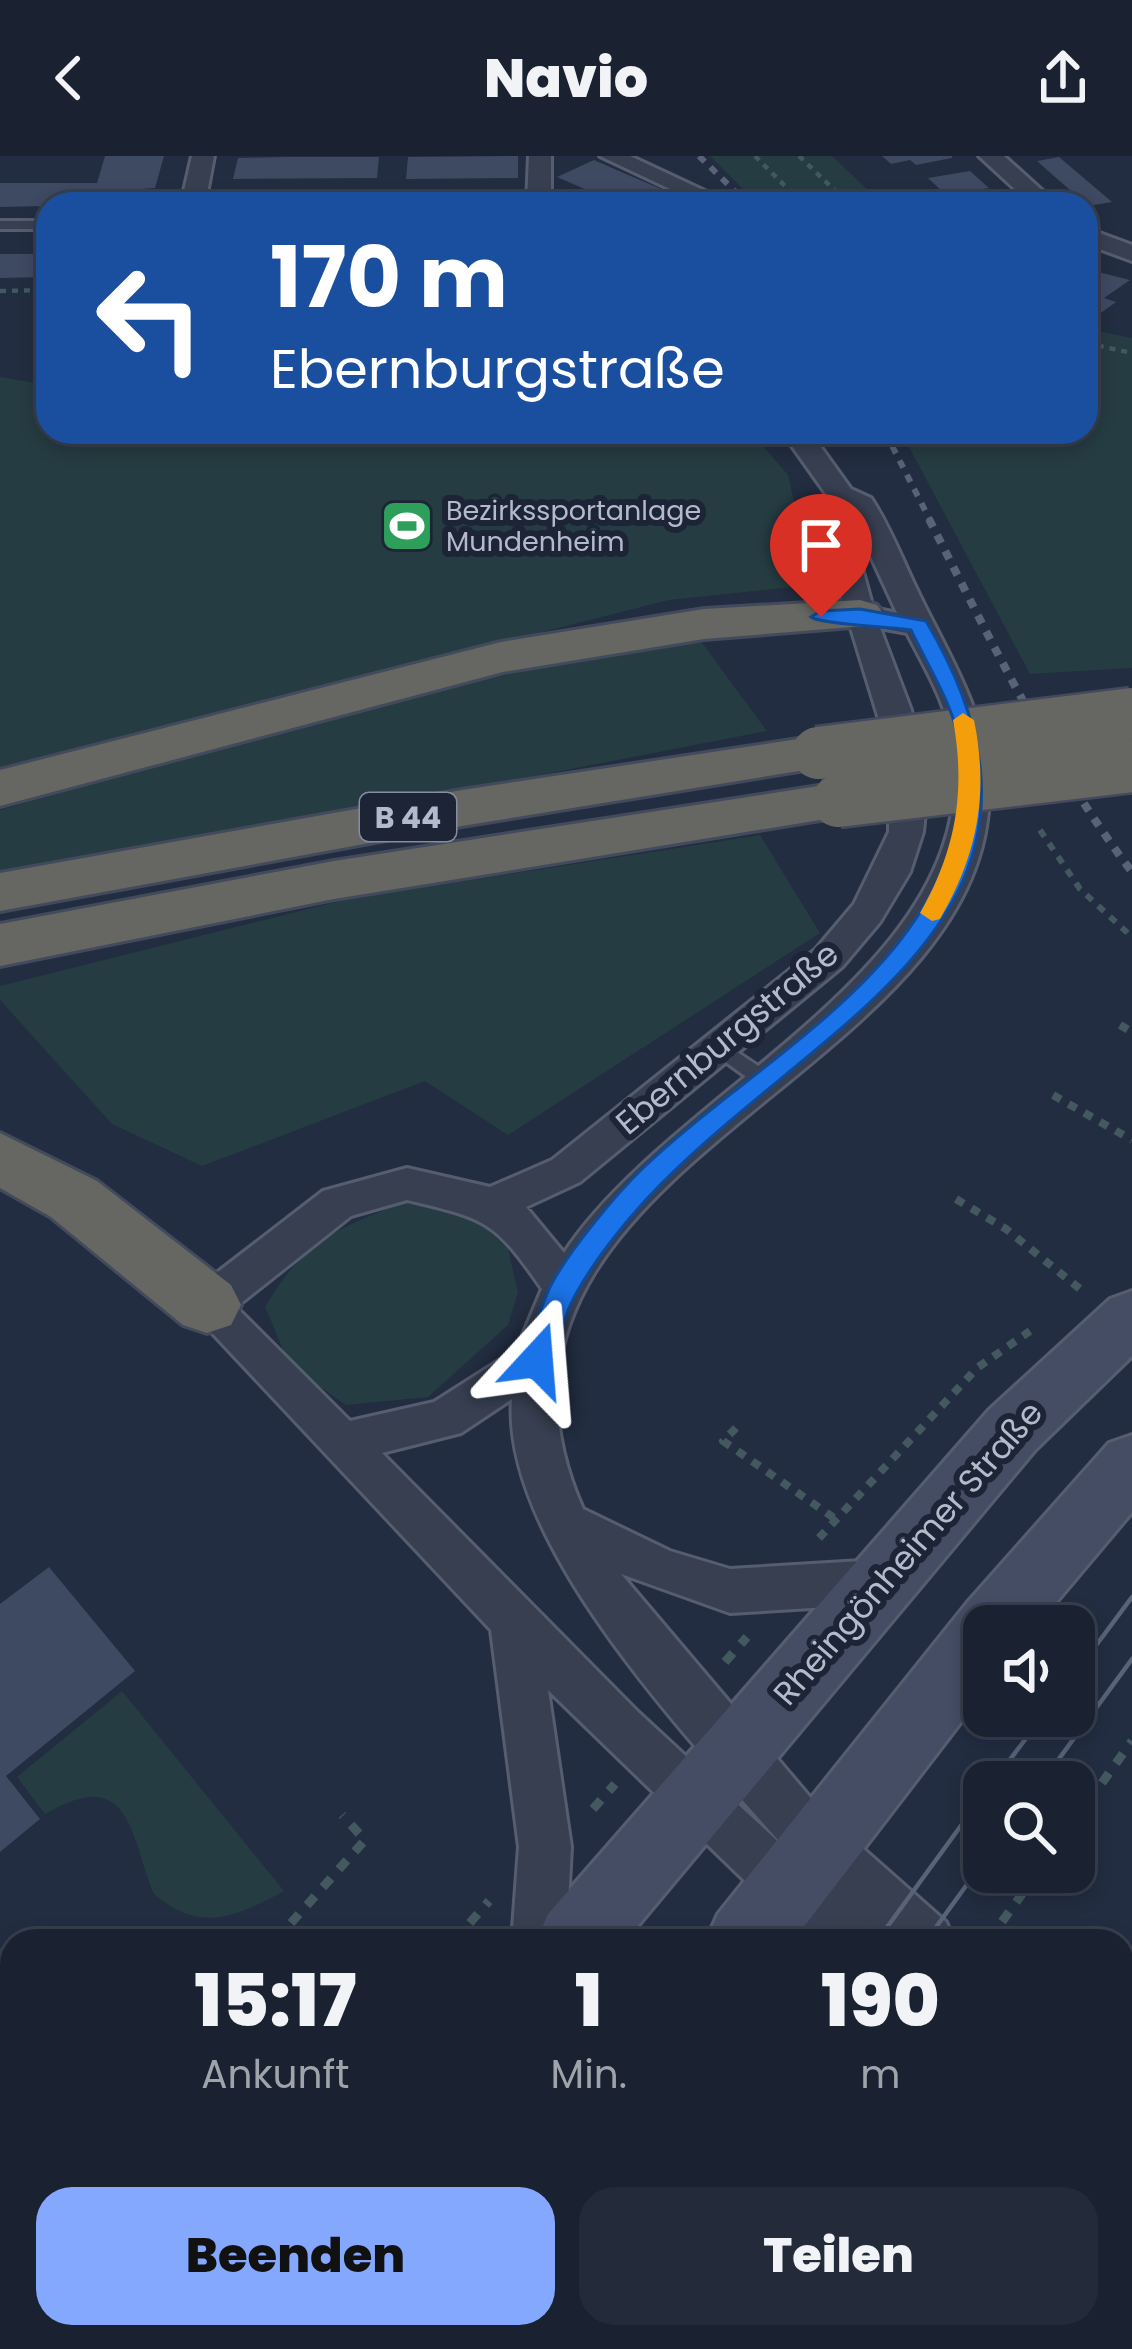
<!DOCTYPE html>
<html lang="de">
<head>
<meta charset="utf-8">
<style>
	:root { --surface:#1a2231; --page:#232a39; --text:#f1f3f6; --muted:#9fa4ab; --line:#383f4d; --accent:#85a8ff }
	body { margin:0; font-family:Poppins,sans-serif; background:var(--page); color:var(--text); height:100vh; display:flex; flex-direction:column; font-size:45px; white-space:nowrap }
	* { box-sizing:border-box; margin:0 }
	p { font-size:39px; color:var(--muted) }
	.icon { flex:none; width:66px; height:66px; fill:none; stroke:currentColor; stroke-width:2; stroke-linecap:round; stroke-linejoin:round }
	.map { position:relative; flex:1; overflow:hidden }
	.sheet { position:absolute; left:0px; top:1773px; width:1134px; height:420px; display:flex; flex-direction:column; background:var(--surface); border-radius:36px 36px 0 0; box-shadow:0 6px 18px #0003,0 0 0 3px var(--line) }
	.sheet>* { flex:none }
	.hud { position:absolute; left:36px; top:36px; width:1062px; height:252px; border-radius:36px; box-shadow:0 6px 18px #0003,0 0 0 3px var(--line); background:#1a4fa0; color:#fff; overflow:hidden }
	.fabs { position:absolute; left:963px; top:1449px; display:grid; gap:24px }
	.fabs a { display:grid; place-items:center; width:132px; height:132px; border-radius:24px; background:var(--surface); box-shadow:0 6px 18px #0003,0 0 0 3px var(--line); font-size:60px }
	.pin { position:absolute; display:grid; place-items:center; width:102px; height:102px; color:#fff; margin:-123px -51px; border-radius:50% 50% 50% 0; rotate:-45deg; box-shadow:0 0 12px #0007 }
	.pin .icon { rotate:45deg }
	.me { position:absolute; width:132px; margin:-66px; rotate:19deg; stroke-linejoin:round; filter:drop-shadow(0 0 9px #0008) }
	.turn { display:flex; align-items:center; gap:42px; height:252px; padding:0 36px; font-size:54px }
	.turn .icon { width:156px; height:156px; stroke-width:2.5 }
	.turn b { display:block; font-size:84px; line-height:102px }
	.eta { display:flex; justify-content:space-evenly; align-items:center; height:204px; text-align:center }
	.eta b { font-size:72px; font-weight:800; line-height:84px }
	.action { display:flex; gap:24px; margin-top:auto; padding:24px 36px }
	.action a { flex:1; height:138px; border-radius:36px; background:var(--accent); color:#111; font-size:48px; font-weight:800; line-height:138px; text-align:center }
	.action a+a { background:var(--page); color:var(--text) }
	header { display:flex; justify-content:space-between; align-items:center; height:156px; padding:0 36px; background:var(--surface); font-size:54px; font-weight:800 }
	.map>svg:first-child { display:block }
	.green { fill:#253c42 }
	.building { fill:#3e4962 }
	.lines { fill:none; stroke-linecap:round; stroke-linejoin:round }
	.service-casing { stroke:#555d6f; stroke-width:6 }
	.minor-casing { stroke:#555d6f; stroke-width:6 }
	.secondary-casing { stroke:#555d6f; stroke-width:6 }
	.trunk-casing { stroke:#424a5c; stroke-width:6 }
	.path-far3 { stroke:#43595f; stroke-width:4.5; stroke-dasharray:6 6; stroke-linecap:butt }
	.path-far2 { stroke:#43595f; stroke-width:6; stroke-dasharray:8 8; stroke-linecap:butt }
	.path-far1 { stroke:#43595f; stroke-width:8; stroke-dasharray:9 9; stroke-linecap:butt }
	.path { stroke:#43595f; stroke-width:9; stroke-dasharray:12 12; stroke-linecap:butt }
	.service { fill:#373f51; fill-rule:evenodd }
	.minor { fill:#373f51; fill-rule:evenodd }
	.secondary { fill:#444d64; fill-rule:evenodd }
	.trunk { fill:#666662; fill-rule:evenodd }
	.tram { stroke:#586378; stroke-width:4.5 }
	.rail-far1 { stroke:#586378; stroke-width:6; stroke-dasharray:8 8; stroke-linecap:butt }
	.rail { stroke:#586378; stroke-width:8; stroke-dasharray:9 9; stroke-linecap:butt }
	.trunk-bridge-casing { stroke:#424a5c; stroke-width:57; stroke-linecap:butt }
	.trunk-bridge { stroke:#666662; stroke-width:52 }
	.route { fill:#1a73e8; stroke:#114b97; stroke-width:3 }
	.slow { fill:#f59e0b }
	.labels { text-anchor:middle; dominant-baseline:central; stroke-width:12; stroke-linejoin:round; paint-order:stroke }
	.far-poi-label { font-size:27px; fill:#b3bacc; stroke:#1c2436; text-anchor:start }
	.shield { fill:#1c2436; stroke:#868d9f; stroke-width:3 }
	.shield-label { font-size:30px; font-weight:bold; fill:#b3bacc }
	.street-label { font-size:33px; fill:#b3bacc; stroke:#1c2436 }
</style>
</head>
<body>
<header><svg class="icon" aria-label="back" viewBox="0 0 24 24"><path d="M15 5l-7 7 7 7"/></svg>Navio<svg class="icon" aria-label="share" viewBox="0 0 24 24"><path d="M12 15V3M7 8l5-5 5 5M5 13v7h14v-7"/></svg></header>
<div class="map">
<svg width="1132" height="2193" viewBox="0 0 1132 2193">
	<rect width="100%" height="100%" fill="#222d41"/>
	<g class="green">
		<polygon points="710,0 832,0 883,48 758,48"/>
		<polygon points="1086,173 1132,182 1132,512 1030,518 901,276 1086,276"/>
		<polygon points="0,221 48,229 48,276 751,276 788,319 813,429 669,444 0,613"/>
		<path d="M700 484 767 575 0 724V654C231 589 462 517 700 484Z"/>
		<polygon points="760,679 820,777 508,979 425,925 202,1010 112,968 0,844 0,830 348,743"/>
		<path d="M402 1047 439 1051 477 1064 508 1093 518 1136 508 1169 428 1241 346 1249 290 1210 265 1151C304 1085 332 1075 402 1047Z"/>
		<path d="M122 1535 284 1735C236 1761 200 1778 154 1738 130 1681 132 1607 45 1658L17 1621Z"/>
		<polygon points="1122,1998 1132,2018 1132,2193 756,2193 762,2181 1122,2181"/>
	</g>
	<g class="building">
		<polygon points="105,0 164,0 155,32 141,33 137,48 0,51 0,27 97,27"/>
		<polygon points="518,0 518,22 406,23 408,1"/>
		<polygon points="882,0 952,0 952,2 916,9 910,4 891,8"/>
		<polygon points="285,1 379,1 377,22 233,23 238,2"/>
		<polygon points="1059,1 1112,46 1088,50 1037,5"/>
		<polygon points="594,4 626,18 697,48 619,48 557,21"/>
		<polygon points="970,15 989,32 946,39 928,22"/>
		<polygon points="0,98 48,98 48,121 0,122"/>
		<polygon points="1086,113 1130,124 1104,142 1116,146 1098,159 1086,154"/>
		<polygon points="49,1411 135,1515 6,1620 40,1663 0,1696 0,1448"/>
		<polygon points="0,1792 12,1804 12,1956 0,1969"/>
	</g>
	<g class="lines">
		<g class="service-casing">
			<g id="service">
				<rect x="0" y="65" width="48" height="8"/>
				<polygon points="719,884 770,918 773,923 770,928 756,928 712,896 709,891"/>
			</g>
		</g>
		<g class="minor-casing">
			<g id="minor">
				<polygon points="192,0 214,0 205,48 181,48"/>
				<polygon points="529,0 551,0 551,48 527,48"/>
				<polygon points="600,0 630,0 707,36 687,41"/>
				<polygon points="979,0 1004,0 1057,48 1031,48"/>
				<polygon points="1086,72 1132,89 1132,105 1086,88"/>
				<path d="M782 276H810L851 333 871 342C891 372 904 408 920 440 951 504 989 561 989 635 989 924 432 1012 583 1353L670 1395 730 1413 878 1404 895 1410 902 1426 895 1442 878 1448 730 1457 621 1418 825 1659 946 1766 954 1785H886L866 1769 873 1785H807L548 1534 571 1691 566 1785H512L519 1691 491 1474 186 1149 192 1136 323 1035 407 1012 490 1031 552 1004 816 793 854 748 889 676V596L814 351 826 338ZM845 351 849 353 897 457 873 452ZM880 472 907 477C926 514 950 553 954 596 977 816 673 932 564 1097L526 1051 580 1026 842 811 880 766 910 716 923 676 927 637 911 554ZM407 1044C487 1063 494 1064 542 1133L517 1193 434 1246 350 1265 236 1151 351 1060ZM512 1243C501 1389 693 1587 785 1692L638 1556 382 1297 461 1277Z"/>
				<polygon points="1122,1958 1132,1962 1132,2024 1122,2020"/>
			</g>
		</g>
		<g class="secondary-casing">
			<g id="secondary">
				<polygon points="1132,1135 1132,1200 1035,1294 625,1785 536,1785 548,1758 989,1254 1110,1143"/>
				<polygon points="1132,1279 1132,1356 1036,1470 984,1470 984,1536 793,1785 706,1785 718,1758 967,1447 1109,1287"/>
				<polygon points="196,2181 288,2181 283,2193 191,2193"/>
				<polygon points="391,2181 483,2181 478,2193 386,2193"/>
			</g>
		</g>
		<g class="trunk-casing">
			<g id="trunk">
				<polygon points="860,444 877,449 884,459 877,469 704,483 503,516 0,650 0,614 501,486 704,453"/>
				<polygon points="818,580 836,585 844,597 836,609 462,670 0,755 0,717 462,634"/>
				<polygon points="838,627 857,632 865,645 857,658 334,743 0,810 0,768 334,705"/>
				<polygon points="0,977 97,1025 231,1129 241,1149 231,1169 207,1177 183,1169 51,1061 0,1032"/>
			</g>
		</g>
		<g class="path-far3">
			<polyline points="755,0 803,48"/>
			<polyline points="799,0 849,48"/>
			<polyline points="0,135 48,134"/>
			<polyline points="1086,187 1132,197"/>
		</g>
		<polyline class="path-far2" points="1040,674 1080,733 1132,781"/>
		<g class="path-far1">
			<polyline points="1120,869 1132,876"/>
			<polyline points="1053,939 1132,984"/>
			<polyline points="956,1043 1006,1073 1085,1137"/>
			<polyline points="736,1272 723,1285 837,1364"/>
			<polyline points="819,1382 977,1212 1030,1175"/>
		</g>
		<g class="path">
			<polyline points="725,1506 747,1481"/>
			<polyline points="593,1653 615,1628"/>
			<polyline points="1074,1666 1132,1585"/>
			<polyline points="275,1785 365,1684 342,1659"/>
			<polyline points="454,1785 489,1745"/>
			<polyline points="988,1785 1038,1716"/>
			<polyline points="0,2031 12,2017"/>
			<polyline points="713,2193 721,2181"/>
		</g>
		<use href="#service" class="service"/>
		<use href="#minor" class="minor"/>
		<use href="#secondary" class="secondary"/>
		<use href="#trunk" class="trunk"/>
		<g class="tram">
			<polyline points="1074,1519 1132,1441"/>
			<polyline points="993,1626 1043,1560"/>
			<polyline points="1042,1626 1132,1503"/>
			<polyline points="877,1785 984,1638"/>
			<polyline points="926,1785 984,1705"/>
			<polyline points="571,2193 580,2181"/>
			<polyline points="627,2193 636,2181"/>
		</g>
		<g class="rail-far1">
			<polyline points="699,0 748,48"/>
			<polyline points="885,276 931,366"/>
		</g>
		<path class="rail" d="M929 363C990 483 1050 608 1132 716"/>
		<g class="trunk-bridge-casing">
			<g id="trunk-bridge">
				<polyline points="818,597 1132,558"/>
				<polyline points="838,645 1132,610"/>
			</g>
		</g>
		<use href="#trunk-bridge" class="trunk-bridge"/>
	</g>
	<path class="route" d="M860 453 926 465C1098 756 831 856 661 1028 632 1057 597 1100 577 1136 563 1159 559 1188 547 1213H527L523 1204C532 1179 540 1151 552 1127 570 1094 615 1039 643 1012 767 893 980 795 960 593 956 552 928 511 911 474 891 471 820 468 811 461L821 455Z"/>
	<path class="slow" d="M963 557 974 564C989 637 978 698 940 763L932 765 920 757C956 694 966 635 953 564Z"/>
	<defs>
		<g id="stadium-square" transform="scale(2.7)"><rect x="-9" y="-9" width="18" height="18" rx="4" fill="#2e9e5b" stroke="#1c2436"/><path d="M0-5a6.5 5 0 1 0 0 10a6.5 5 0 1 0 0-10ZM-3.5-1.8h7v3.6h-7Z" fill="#fff"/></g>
	</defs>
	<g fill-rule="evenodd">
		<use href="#stadium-square" x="407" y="370"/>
	</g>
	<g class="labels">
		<g class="far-poi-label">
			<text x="446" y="354">Bezirkssportanlage<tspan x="446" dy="31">Mundenheim</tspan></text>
		</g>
		<rect class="shield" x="360" y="637" width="96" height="48" rx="9"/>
		<g class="shield-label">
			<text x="408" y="661">B 44</text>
		</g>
		<g class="street-label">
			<text transform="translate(727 882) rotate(-40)">Ebernburgstraße</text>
			<text transform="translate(908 1397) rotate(-49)">Rheingönheimer Straße</text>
		</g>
	</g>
</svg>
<div class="fabs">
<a><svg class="icon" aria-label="sound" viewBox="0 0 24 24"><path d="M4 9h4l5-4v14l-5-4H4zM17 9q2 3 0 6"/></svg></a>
<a><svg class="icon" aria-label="search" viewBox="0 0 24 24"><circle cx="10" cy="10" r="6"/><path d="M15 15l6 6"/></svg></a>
</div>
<div class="pin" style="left:821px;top:461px;background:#d93025"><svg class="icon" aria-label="arrive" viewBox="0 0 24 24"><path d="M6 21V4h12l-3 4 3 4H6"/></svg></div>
<svg class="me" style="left:537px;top:1204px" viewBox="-20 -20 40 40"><path d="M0-17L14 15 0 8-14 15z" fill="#1a73e8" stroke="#fff" stroke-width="4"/></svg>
<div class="hud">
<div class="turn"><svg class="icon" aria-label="left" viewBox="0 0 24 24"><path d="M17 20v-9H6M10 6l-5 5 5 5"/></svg><div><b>170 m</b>Ebernburgstraße</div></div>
</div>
<section class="sheet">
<div class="eta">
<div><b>15:17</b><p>Ankunft</p></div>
<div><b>1</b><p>Min.</p></div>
<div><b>190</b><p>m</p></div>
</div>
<div class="action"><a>Beenden</a><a>Teilen</a></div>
</section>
</div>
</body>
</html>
